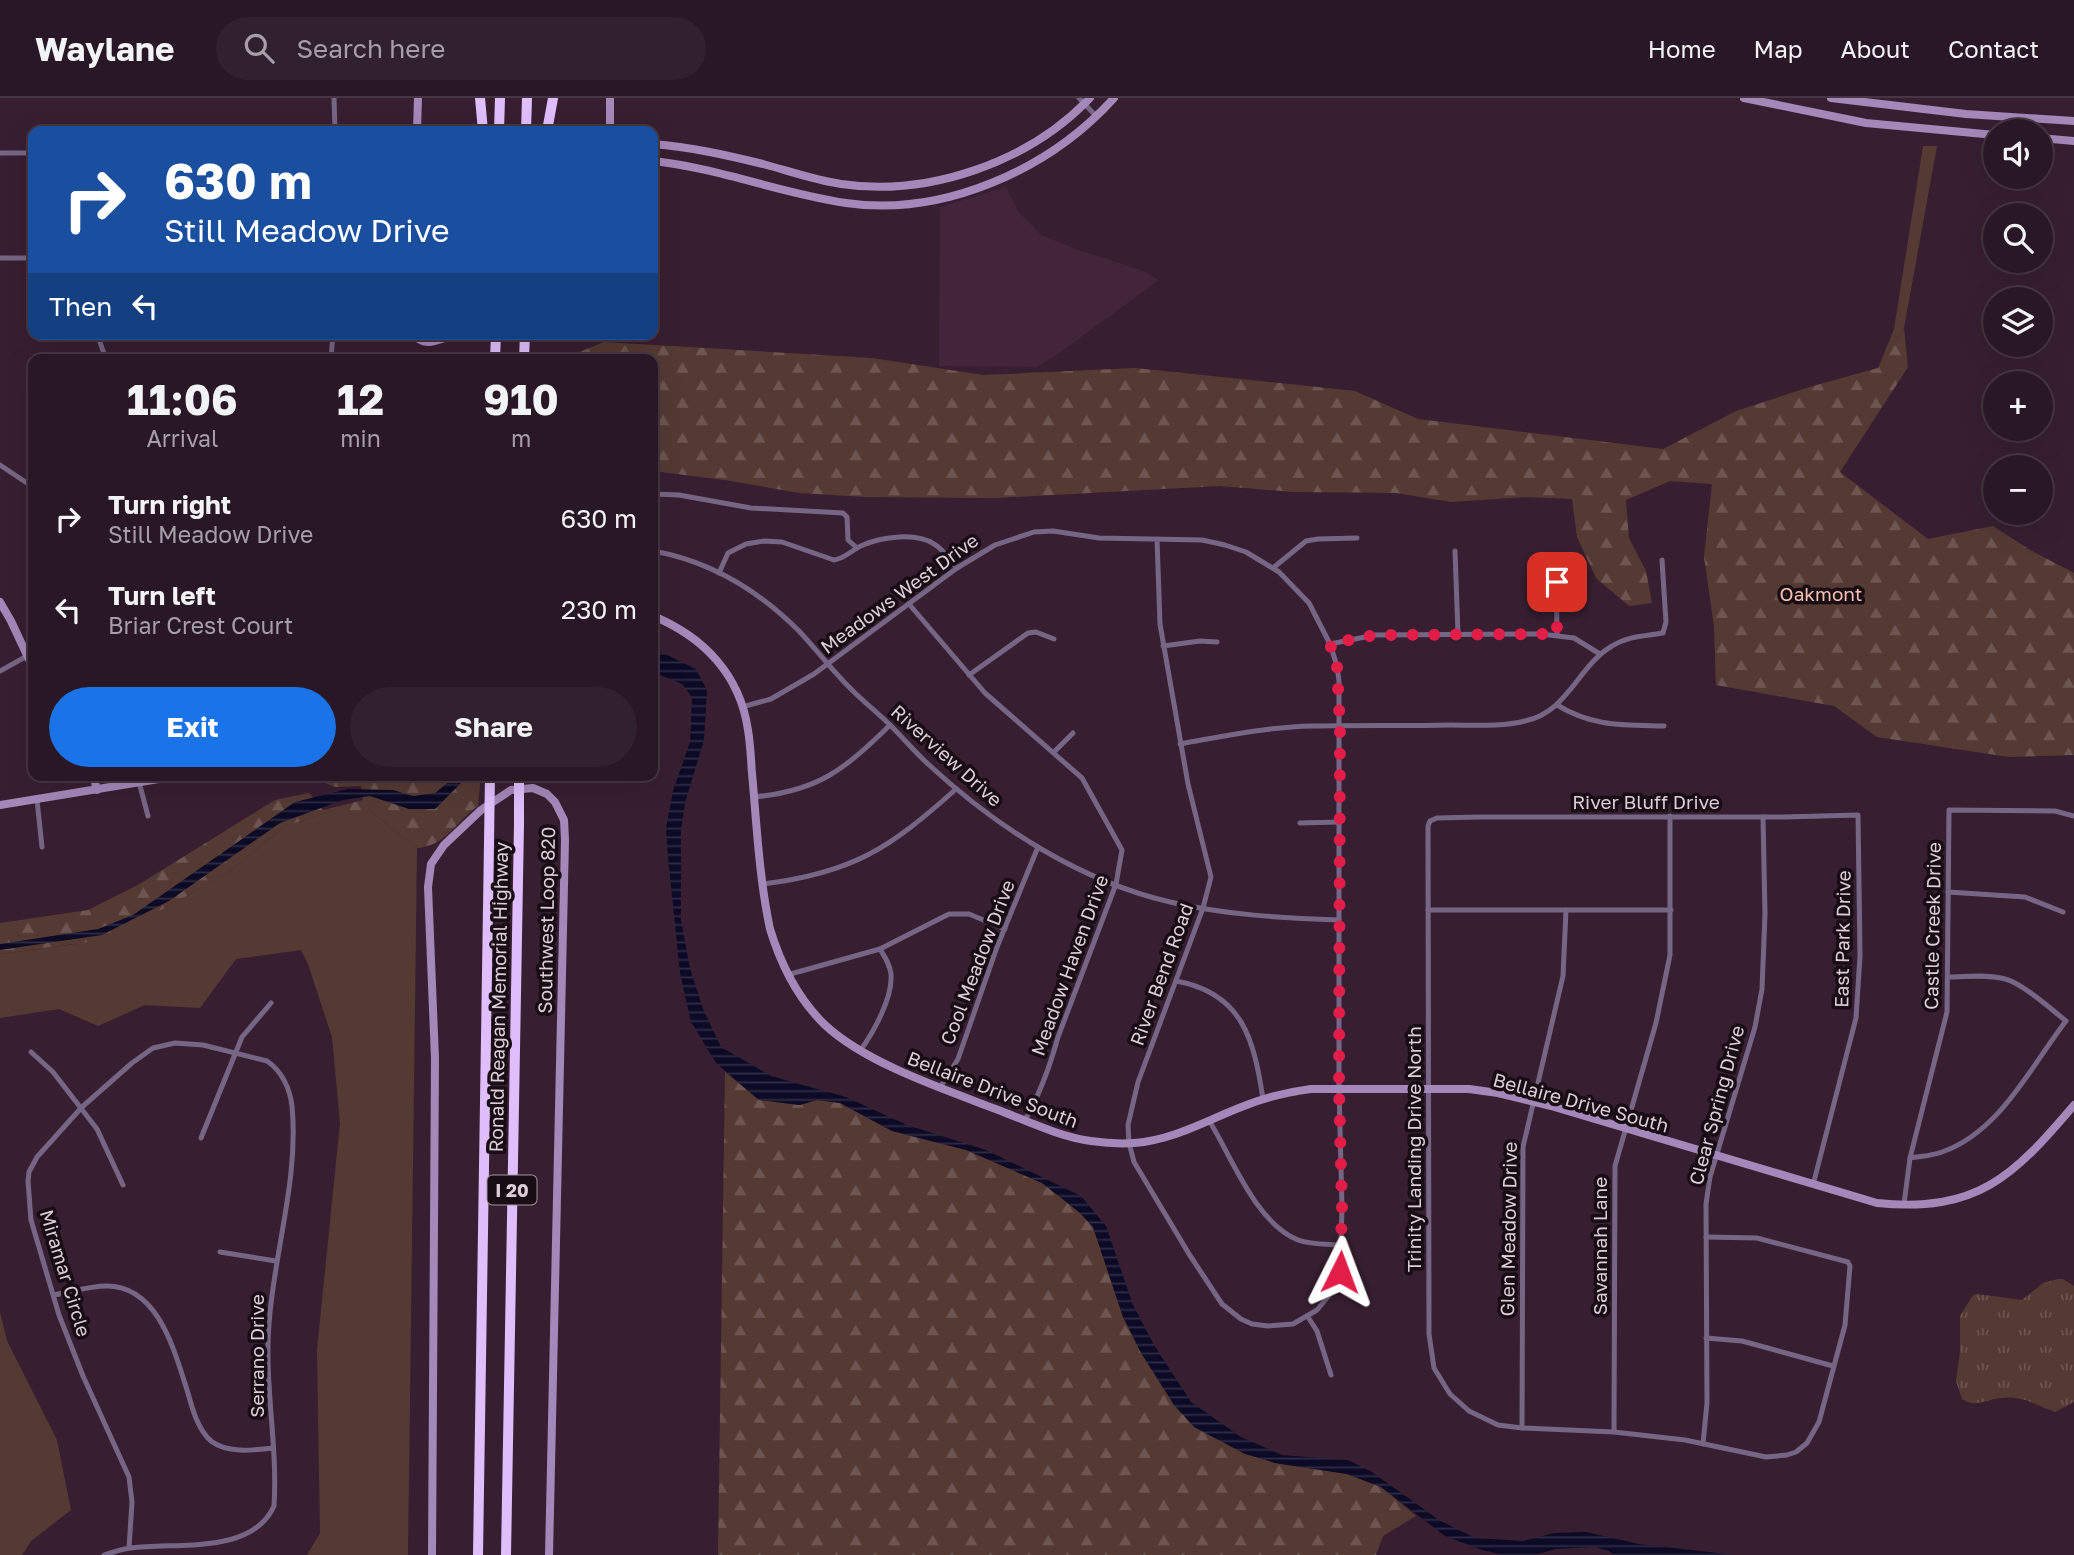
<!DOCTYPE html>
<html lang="en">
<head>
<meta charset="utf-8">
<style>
	:root { --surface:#291725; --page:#31202d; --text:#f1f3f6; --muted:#a59fa7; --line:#453642; --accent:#1a73e8 }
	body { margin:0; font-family:"Golos Text",sans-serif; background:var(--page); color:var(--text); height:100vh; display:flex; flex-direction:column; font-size:26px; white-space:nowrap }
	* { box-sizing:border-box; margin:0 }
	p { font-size:23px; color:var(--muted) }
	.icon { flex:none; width:38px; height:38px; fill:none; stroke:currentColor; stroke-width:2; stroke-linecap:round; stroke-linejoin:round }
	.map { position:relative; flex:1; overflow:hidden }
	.panel { position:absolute; left:28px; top:256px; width:630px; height:427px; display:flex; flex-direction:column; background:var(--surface); border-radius:14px; box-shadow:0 7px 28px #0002,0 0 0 2px var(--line) }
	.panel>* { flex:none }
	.hud { position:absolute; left:28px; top:28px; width:630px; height:214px; border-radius:14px; box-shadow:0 7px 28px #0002,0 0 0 2px var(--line); background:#1a4fa0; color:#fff; overflow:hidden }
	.tools { position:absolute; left:1983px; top:21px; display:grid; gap:14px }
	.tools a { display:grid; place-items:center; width:70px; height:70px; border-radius:50%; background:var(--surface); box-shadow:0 7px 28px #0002,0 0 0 2px var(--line); font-size:35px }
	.pin { position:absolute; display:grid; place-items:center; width:60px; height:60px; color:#fff; margin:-30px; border-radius:14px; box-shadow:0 4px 10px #0006 }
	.me { position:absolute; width:77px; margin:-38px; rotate:3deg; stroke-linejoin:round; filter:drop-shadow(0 0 5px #0008) }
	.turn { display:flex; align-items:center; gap:24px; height:147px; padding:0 21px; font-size:32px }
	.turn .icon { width:91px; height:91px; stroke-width:2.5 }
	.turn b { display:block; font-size:49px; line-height:60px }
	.then { display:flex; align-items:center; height:66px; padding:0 21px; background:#0003; gap:14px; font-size:26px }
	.eta { display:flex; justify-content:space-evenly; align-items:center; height:119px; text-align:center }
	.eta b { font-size:42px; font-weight:700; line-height:49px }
	.button { display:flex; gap:14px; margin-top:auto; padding:14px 21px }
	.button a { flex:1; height:80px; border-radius:42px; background:var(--accent); color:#fff; font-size:28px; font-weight:700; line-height:80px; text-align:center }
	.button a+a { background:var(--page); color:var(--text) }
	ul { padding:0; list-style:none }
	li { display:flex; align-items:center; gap:21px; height:91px; padding:0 21px }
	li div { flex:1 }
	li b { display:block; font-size:26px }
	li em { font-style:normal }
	header { display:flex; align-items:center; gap:42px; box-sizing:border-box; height:98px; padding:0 35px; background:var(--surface); border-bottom:2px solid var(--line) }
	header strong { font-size:33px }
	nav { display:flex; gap:38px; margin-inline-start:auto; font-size:24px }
	.search { width:490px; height:63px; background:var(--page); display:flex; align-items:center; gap:18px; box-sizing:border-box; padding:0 24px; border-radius:38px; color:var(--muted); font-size:26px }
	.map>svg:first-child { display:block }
	.built { fill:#42243b }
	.grass { fill:#553a34 }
	.forest { fill:url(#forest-firs) }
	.park { fill:url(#park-tufts) }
	.water { fill:url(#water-rules) }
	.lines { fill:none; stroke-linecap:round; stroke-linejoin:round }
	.street { stroke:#766685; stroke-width:5 }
	.secondary { stroke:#a388b9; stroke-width:8 }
	.highway { stroke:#e0befc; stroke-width:10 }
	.highway-bridge { stroke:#e0befc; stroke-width:10 }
	.route { stroke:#e11d48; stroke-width:12; stroke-dasharray:0 21.6 }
	.labels { text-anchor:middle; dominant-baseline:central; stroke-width:7; stroke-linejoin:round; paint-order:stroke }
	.shield { fill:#180d15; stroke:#a2939e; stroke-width:2 }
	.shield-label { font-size:18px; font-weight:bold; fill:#ddcdd8 }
	.street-label { font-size:19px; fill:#ddcdd8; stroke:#180d15 }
	.park-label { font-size:19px; fill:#f8bfb3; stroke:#180d15 }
</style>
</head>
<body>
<header>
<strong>Waylane</strong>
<div class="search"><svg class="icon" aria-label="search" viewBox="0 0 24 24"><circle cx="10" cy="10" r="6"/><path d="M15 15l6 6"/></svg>Search here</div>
<nav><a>Home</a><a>Map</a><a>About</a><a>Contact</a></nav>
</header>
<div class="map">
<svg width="2074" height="1457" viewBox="0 0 2074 1457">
	<defs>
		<pattern id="forest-firs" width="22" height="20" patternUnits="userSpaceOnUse" patternTransform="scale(1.75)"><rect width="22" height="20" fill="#553a34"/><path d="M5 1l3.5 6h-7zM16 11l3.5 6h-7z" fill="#6d5551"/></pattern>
		<pattern id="park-tufts" width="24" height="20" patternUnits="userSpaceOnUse" patternTransform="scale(1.75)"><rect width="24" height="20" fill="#553a34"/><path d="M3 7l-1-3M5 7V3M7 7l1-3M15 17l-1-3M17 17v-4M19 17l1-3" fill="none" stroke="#6d5551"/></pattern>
		<pattern id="water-rules" width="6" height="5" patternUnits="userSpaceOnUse" patternTransform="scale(1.75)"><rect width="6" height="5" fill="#0c0a25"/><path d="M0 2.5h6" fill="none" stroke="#2f2c44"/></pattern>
	</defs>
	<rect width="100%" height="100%" fill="#371f31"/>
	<polygon class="built" points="1006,89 1018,113 1041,137 1079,152 1141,172 1159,182 1058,256 1037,269 939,268 940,109"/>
	<g class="grass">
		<polygon points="1923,48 1937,48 1904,230 1878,270 1894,231"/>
		<polygon points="332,713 370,713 417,750 408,1457 307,1457 320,1435 317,1252 340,1025 332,939 308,866 301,852 236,861 200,910 145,907 98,928 59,911 0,920 0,856 75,846 189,796 230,773 285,728"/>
		<polygon points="0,1214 7,1243 57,1342 71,1412 31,1443 22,1457 0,1457"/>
	</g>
	<g class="forest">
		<polygon points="1904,230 1908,269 1840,374 1928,441 1993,428 2030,452 2074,475 2074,657 2009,659 1877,639 1834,608 1716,587 1714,528 1704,459 1712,386 1670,383 1626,402 1629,440 1646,473 1652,505 1629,508 1596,480 1577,439 1572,401 1526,399 1451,404 1396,395 1293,394 1220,388 996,400 865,399 799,395 725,382 653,373 653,261 562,261 604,244 872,260 983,277 1135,270 1355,293 1418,321 1663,351 1736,313 1813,288 1878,270"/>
		<path d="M343 677H481L478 708C457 722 445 749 417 750L370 713H332L285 728 230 773 110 841 0 856V825L88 812 138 787 275 702 309 695 323 712 363 702 361 688 335 689 323 684V681Z"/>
		<polygon points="725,974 759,1002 799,1007 817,1002 840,1005 892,1033 966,1052 1042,1085 1079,1114 1093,1129 1123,1219 1174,1307 1275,1365 1347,1376 1381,1389 1416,1418 1383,1438 1376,1457 718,1457"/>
	</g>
	<path class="park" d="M2058 1181H2063L2074 1188V1304L2055 1314C2034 1307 2024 1297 2000 1300 1985 1302 1975 1310 1962 1301L1956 1283 1960 1254V1218L1973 1197 1977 1196 2022 1202 2043 1185Z"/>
	<g class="water">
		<polygon points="657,552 696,571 707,592 704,642 685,705 681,732 681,822 690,870 703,911 721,949 771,978 846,999 907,1027 986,1052 1081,1098 1106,1128 1133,1207 1154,1247 1191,1304 1241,1339 1282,1357 1348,1362 1372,1374 1439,1422 1475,1440 1523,1443 1554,1435 1586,1434 1639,1446 1735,1457 1614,1457 1609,1453 1595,1449 1556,1451 1534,1457 1502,1457 1479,1451 1445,1438 1381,1389 1347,1376 1275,1365 1245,1356 1194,1329 1174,1307 1141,1255 1123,1219 1093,1129 1079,1114 1042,1085 966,1052 892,1033 840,1005 817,1002 800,1007 759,1002 716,965 691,924 680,875 668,760 666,730 673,693 690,644 692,599 682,586 653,574 653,553"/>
		<polygon points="457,677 469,677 435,711 409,711 370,698 343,702 280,725 169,803 102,837 0,852 0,846 98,831 133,817 295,704 348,691 393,692 413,698 435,695"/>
	</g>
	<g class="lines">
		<g class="street">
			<polyline points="334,0 335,33"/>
			<polyline points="1079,0 1096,18"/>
			<polyline points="0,55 33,55"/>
			<polyline points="0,160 33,160"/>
			<polyline points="97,236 106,261"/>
			<polyline points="331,261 333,236"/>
			<polyline points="0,367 33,389"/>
			<polyline points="653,396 679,397 751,410 843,415 847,419 848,442 857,450"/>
			<path d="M653 453C710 463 758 492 799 533 817 552 833 574 852 592 865 605 879 616 891 628 904 641 915 654 928 666 996 729 1080 783 1170 804 1226 817 1282 820 1339 822"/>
			<polyline points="1455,453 1458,536"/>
			<polyline points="1556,458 1557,536"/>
			<polyline points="1273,470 1306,443 1318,441 1357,440"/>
			<path d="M719 475 728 455 746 446 764 443 782 444 834 462C846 460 853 451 863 447 882 439 916 434 934 446 943 451 950 462 957 470"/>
			<path d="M909 506 985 595 1082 680 1122 752 1116 786 1058 939C1050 968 1040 996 1025 1022"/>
			<polyline points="1330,546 1375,537 1541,536 1574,540 1600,556"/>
			<polyline points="1163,548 1200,543 1217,544"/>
			<polyline points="0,573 27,558"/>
			<polyline points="969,577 1028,535 1036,534 1054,541"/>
			<path d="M1557 607C1593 629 1623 627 1664 628"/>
			<polyline points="742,609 771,601 814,576 957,470 995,447 1034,434 1053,433 1099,440 1202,442 1225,447 1246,454 1279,474 1309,505 1330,546 1337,568 1339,583 1339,990 1342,1110 1340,1174 1335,1190 1317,1212 1293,1226 1268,1228 1252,1226 1241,1221 1222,1206 1189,1156 1134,1064 1129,1045 1128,1027 1138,984 1203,810 1211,779 1188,686 1160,526 1157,441"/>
			<path d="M1180 646C1224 638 1268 629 1312 628 1358 627 1405 628 1451 627 1475 627 1501 629 1525 623 1568 614 1578 568 1612 548 1628 538 1645 538 1663 535L1666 524 1662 462"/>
			<polyline points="1054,654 1073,635"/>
			<polyline points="139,684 148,718"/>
			<path d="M754 699C819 693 845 671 890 627"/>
			<polyline points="37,702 42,749"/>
			<polyline points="1300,725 1339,724"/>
			<path d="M763 786C853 775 890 750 956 691"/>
			<polyline points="1948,794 2025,799 2063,814"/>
			<polyline points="1428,812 1671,812"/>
			<polyline points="787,877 880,851 949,816 969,816 1005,831"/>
			<path d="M1176 883C1243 895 1254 942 1263 1001"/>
			<path d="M860 953C873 935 893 900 891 876 890 867 885 859 880 851"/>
			<polyline points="31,954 53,974 97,1031 123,1087"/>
			<polyline points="941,988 958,961 997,849 1038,749"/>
			<path d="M1210 1024C1232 1060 1256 1125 1298 1142 1311 1147 1327 1146 1341 1147"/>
			<polyline points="201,1040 242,939 271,905"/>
			<path d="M1910 1060C1921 1058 1932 1058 1942 1054 2000 1034 2031 968 2066 923 2051 911 2022 885 2005 881 1988 876 1967 879 1949 879"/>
			<polyline points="1904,1106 1910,1060 1947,914 1949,712 2055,713 2074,718"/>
			<polyline points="1706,1139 1757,1140 1848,1164 1850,1168 1845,1227 1819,1324 1807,1345 1796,1354 1787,1357 1766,1359 1685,1342 1614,1334 1522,1330 1498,1327 1469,1313 1450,1296 1434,1270 1429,1236 1428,728 1430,723 1437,720 1479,719 1784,719 1858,717 1860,858 1856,920 1813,1087"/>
			<polyline points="220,1154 276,1163"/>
			<path d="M54 1197C71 1194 89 1188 107 1188 159 1188 175 1255 188 1295 192 1310 198 1332 211 1343 228 1356 254 1352 273 1350"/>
			<polyline points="1308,1219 1317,1233 1331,1277"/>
			<polyline points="1706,1240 1742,1243 1833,1268"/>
			<polyline points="1522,1330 1523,1049 1563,878 1566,812"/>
			<polyline points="1614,1334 1615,1068 1656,925 1670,857 1670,718"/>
			<polyline points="1703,1346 1707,1305 1706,1106 1710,1079 1755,929 1762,891 1765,816 1763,719"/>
			<path d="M104 1457C113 1454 122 1451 131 1450 178 1444 252 1457 274 1408 278 1348 264 1285 269 1226 274 1154 299 1081 292 1008 290 991 282 973 267 963L203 947 175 945 153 950 132 965 82 1009 37 1059 29 1074 28 1083 31 1122 59 1217 83 1278 129 1379 132 1404 129 1450"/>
		</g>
		<g class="secondary">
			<polyline points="1744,0 1866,25 1995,37"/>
			<polyline points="1831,0 1966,16 2074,23"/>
			<polyline points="417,33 418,0"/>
			<polyline points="610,33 610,0"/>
			<polyline points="2040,40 2074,43"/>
			<path d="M653 46C691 49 726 57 763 66 789 73 814 82 841 86 929 99 1029 64 1090 0"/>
			<path d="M653 63C718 70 780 95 846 105 943 119 1049 72 1114 0"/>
			<path d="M414 236C424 252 441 240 456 236"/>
			<polyline points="0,504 11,523 33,570"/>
			<path d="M653 518C704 539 740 577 748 632 751 650 751 668 753 686 757 734 760 784 770 831 781 867 797 900 825 927 867 966 946 992 1001 1013 1029 1024 1061 1039 1091 1043 1105 1045 1120 1046 1134 1045 1174 1042 1207 1022 1244 1008 1266 999 1288 994 1311 991H1469L1498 995 1551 1008 1877 1105C1977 1115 2013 1079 2074 1007"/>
			<polyline points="93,677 97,692"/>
			<polyline points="0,707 177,678 264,680 288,677"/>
			<polyline points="432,1457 435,960 428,789 431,766 444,747 481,712 511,692 533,690 547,696 555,704 564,722 565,742 549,1457"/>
		</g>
		<g class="highway">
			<polyline points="480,0 483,33"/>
			<polyline points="499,33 500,0"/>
			<polyline points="526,33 527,0"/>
			<polyline points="547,33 553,0"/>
			<polyline points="495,261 496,236"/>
			<polyline points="524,261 525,236"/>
			<polyline points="478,1457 489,745"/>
			<polyline points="506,1457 519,726"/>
		</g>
		<g class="highway-bridge">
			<polyline points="519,726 519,677"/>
			<polyline points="489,745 490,677"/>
		</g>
	</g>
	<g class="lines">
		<polyline class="route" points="1340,1174 1342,1110 1339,990 1340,629 1337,568 1330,546 1375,537 1557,536 1557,484"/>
	</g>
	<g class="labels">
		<rect class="shield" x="487.5" y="1077.5" width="49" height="29" rx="5"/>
		<g class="shield-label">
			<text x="512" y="1092">I 20</text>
		</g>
		<g class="street-label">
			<text transform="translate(899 495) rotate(-36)">Meadows West Drive</text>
			<text transform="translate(947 657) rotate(42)">Riverview Drive</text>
			<text x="1646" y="703">River Bluff Drive</text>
			<text transform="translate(546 822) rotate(-89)">Southwest Loop 820</text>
			<text transform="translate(1932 828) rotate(-89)">Castle Creek Drive</text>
			<text transform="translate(1842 841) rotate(-89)">East Park Drive</text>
			<text transform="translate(977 864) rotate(-69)">Cool Meadow Drive</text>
			<text transform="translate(1069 867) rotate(-70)">Meadow Haven Drive</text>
			<text transform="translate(1161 876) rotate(-70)">River Bend Road</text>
			<text transform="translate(498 899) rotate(-89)">Ronald Reagan Memorial Highway</text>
			<text transform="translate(993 991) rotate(21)">Bellaire Drive South</text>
			<text transform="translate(1581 1004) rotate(15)">Bellaire Drive South</text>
			<text transform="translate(1716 1007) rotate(-75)">Clear Spring Drive</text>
			<text transform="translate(1413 1051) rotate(-90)">Trinity Landing Drive North</text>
			<text transform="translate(1508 1131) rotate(-89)">Glen Meadow Drive</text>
			<text transform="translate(1599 1148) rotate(-90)">Savannah Lane</text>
			<text transform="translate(66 1175) rotate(73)">Miramar Circle</text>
			<text transform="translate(256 1258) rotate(-90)">Serrano Drive</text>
		</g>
		<g class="park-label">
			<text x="1821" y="495">Oakmont</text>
		</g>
	</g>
</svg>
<div class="tools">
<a><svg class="icon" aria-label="sound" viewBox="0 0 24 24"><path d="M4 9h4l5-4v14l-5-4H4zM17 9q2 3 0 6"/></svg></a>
<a><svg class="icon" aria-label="search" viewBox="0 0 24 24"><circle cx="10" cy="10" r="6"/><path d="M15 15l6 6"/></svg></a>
<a><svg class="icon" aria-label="layers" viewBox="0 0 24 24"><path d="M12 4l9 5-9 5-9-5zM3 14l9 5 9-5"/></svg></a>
<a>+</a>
<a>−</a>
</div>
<div class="pin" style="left:1557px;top:484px;background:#d93025"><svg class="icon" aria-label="arrive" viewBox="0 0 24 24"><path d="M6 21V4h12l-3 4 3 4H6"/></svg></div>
<svg class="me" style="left:1340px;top:1174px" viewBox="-20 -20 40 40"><path d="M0-17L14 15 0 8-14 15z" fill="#e11d48" stroke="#fff" stroke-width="4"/></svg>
<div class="hud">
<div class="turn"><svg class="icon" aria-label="right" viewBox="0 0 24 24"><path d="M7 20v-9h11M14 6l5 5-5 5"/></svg><div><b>630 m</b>Still Meadow Drive</div></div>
<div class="then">Then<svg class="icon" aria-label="left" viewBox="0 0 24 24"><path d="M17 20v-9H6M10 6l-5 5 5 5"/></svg></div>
</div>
<section class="panel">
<div class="eta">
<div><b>11:06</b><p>Arrival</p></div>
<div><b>12</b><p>min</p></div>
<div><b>910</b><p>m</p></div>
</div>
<ul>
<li><svg class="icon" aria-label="right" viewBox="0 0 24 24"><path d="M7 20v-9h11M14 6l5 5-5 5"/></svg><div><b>Turn right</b><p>Still Meadow Drive</p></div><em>630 m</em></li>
<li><svg class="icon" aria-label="left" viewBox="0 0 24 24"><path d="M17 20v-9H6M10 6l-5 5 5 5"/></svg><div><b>Turn left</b><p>Briar Crest Court</p></div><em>230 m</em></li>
</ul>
<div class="button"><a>Exit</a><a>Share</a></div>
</section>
</div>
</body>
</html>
